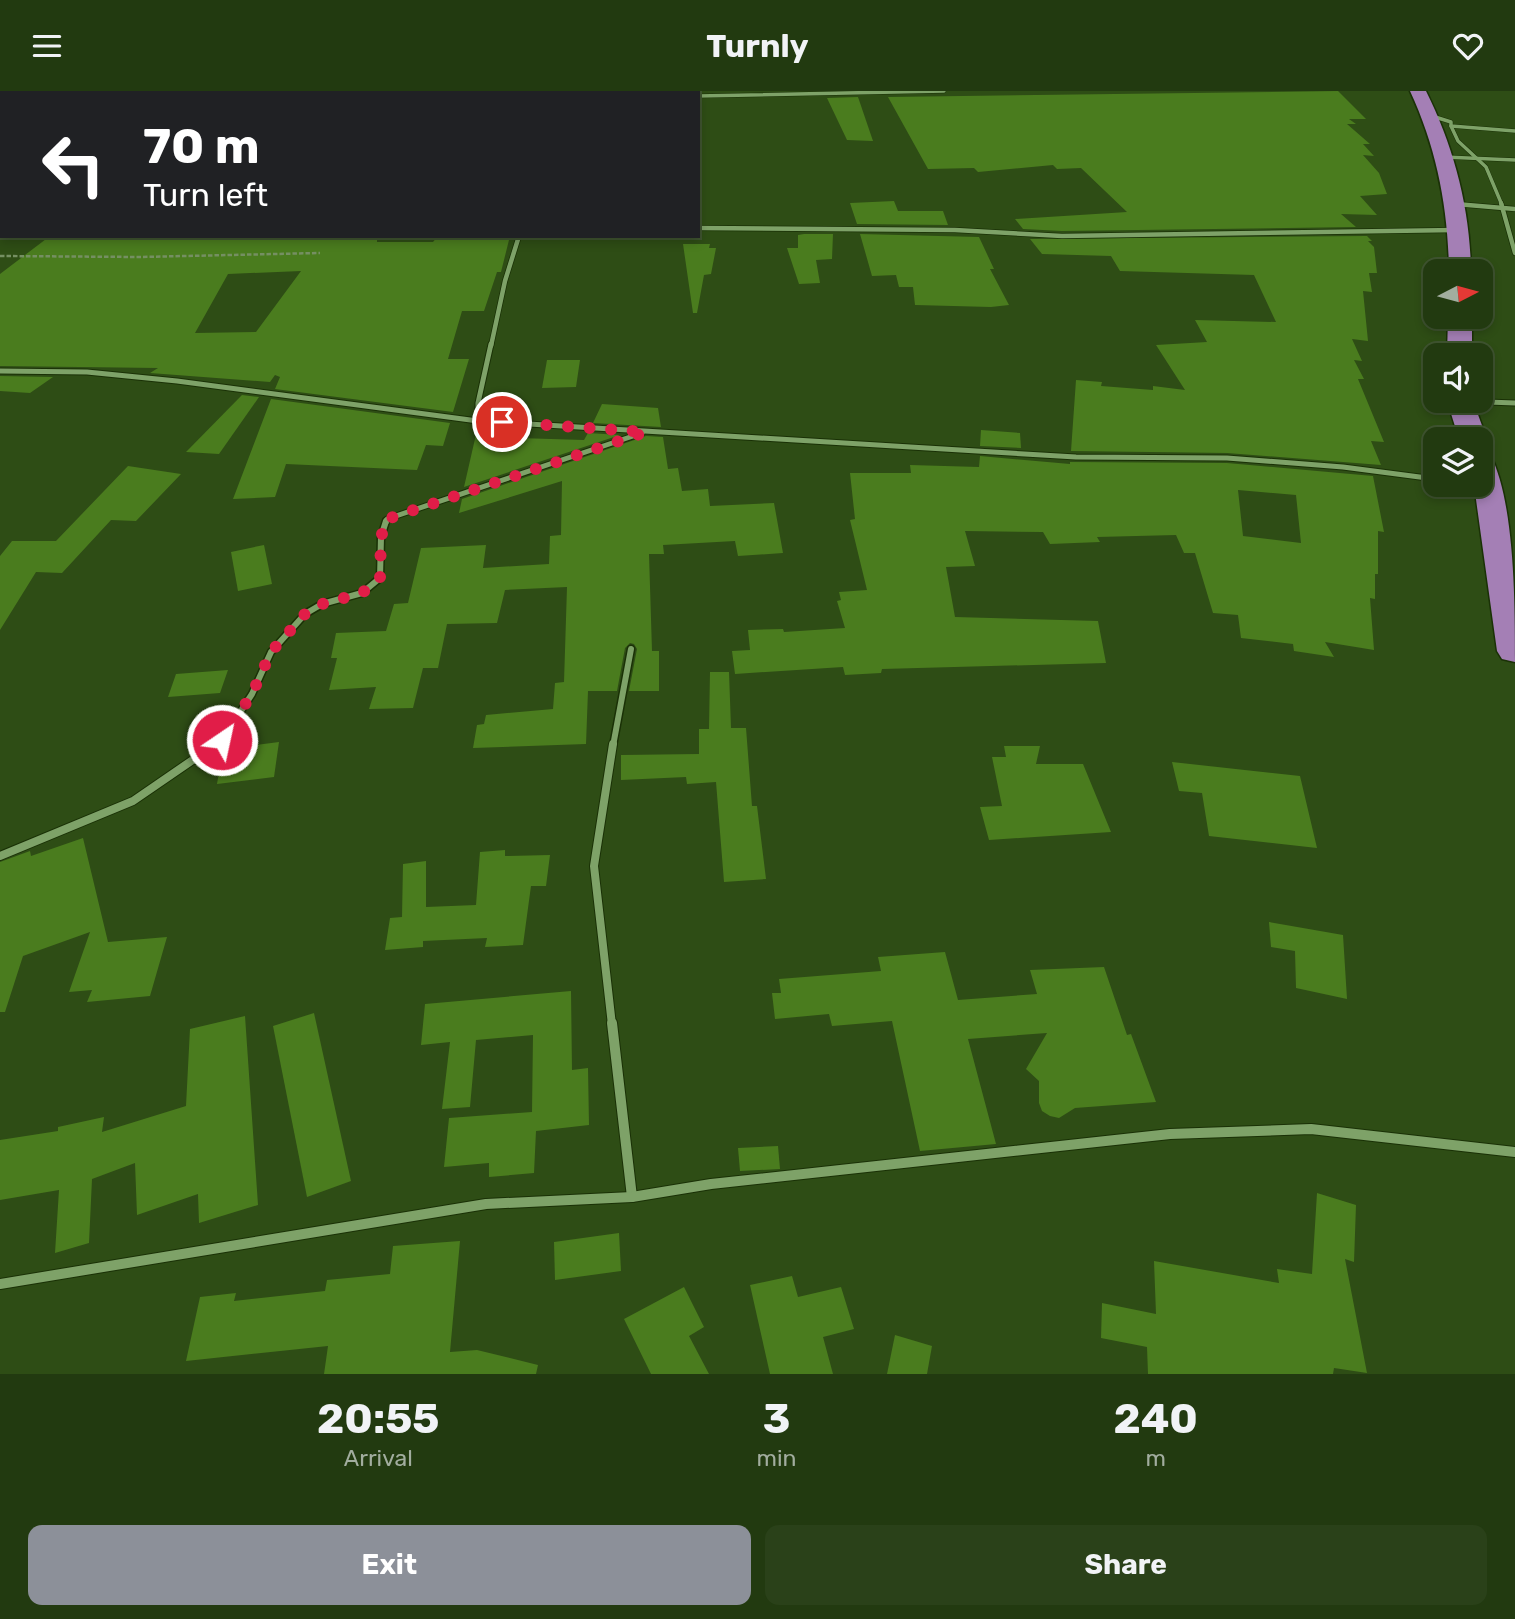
<!DOCTYPE html>
<html lang="en">
<head>
<meta charset="utf-8">
<style>
	:root { --surface:#223a10; --page:#2a4119; --text:#f1f3f6; --muted:#a2ad9f; --line:#3f5430; --accent:#8c9099 }
	body { margin:0; font-family:Rubik,sans-serif; background:var(--page); color:var(--text); height:100vh; display:flex; flex-direction:column; font-size:26px; white-space:nowrap }
	* { box-sizing:border-box; margin:0 }
	p { font-size:23px; color:var(--muted) }
	.icon { flex:none; width:38px; height:38px; fill:none; stroke:currentColor; stroke-width:2; stroke-linecap:round; stroke-linejoin:round }
	.map { position:relative; height:1283px; overflow:hidden }
	.details { display:flex; flex-direction:column; background:var(--surface); flex:1 }
	.details>* { flex:none }
	.hud { position:absolute; left:0px; top:0px; width:700px; height:147px; box-shadow:0 4px 10px #0003,0 0 0 2px var(--line); background:#202124; color:#fff; overflow:hidden }
	.needle { width:46px; rotate:84deg }
	.fabs { position:absolute; left:1423px; top:168px; display:grid; gap:14px }
	.fabs a { display:grid; place-items:center; width:70px; height:70px; border-radius:14px; background:var(--surface); box-shadow:0 4px 10px #0003,0 0 0 2px var(--line); font-size:35px }
	.pin { position:absolute; display:grid; place-items:center; width:60px; height:60px; color:#fff; margin:-30px; border:4px solid #fff; border-radius:50%; box-shadow:0 2px 7px #0007 }
	.me { position:absolute; width:77px; margin:-38px; rotate:34deg; stroke-linejoin:round; filter:drop-shadow(0 0 5px #0008) }
	.turn { display:flex; align-items:center; gap:24px; height:147px; padding:0 28px; font-size:32px }
	.turn .icon { width:91px; height:91px; stroke-width:2.5 }
	.turn b { display:block; font-size:49px; line-height:60px }
	.eta { display:flex; justify-content:space-evenly; align-items:center; height:119px; text-align:center }
	.eta b { font-size:42px; font-weight:700; line-height:49px }
	.button { display:flex; gap:14px; margin-top:auto; padding:14px 28px }
	.button a { flex:1; height:80px; border-radius:14px; background:var(--accent); color:#fff; font-size:28px; font-weight:700; line-height:80px; text-align:center }
	.button a+a { background:var(--page); color:var(--text) }
	header { display:flex; justify-content:space-between; align-items:center; height:91px; padding:0 28px; background:var(--surface); font-size:32px; font-weight:700 }
	.map>svg:first-child { display:block }
	.building { fill:#4a7c1e; fill-rule:evenodd }
	.lines { fill:none; stroke-linecap:round; stroke-linejoin:round }
	.minor-far5-casing { stroke:#1a3106; stroke-width:4.5 }
	.minor-far4-casing { stroke:#1a3106; stroke-width:6 }
	.minor-far3-casing { stroke:#1a3106; stroke-width:7 }
	.minor-far2-casing { stroke:#1a3106; stroke-width:9 }
	.minor-far1-casing { stroke:#1a3106; stroke-width:10 }
	.minor-casing { stroke:#1a3106; stroke-width:12 }
	.trunk-casing { stroke:#1a3106; stroke-width:3 }
	.path { stroke:#758f62; stroke-width:2.5; stroke-dasharray:4.5 2; stroke-linecap:butt }
	.minor-far5 { stroke:#7ea268; stroke-width:3.5 }
	.minor-far4 { stroke:#7ea268; stroke-width:4.5 }
	.minor-far3 { stroke:#7ea268; stroke-width:5 }
	.minor-far2 { stroke:#7ea268; stroke-width:6 }
	.minor-far1 { stroke:#7ea268; stroke-width:8 }
	.minor { stroke:#7ea268; stroke-width:10 }
	.trunk { fill:#a47fb5; fill-rule:evenodd }
	.route { stroke:#e11d48; stroke-width:12; stroke-dasharray:0 21.6 }
</style>
</head>
<body>
<header><svg class="icon" aria-label="menu" viewBox="0 0 24 24"><path d="M4 6h16M4 12h16M4 18h16"/></svg>Turnly<svg class="icon" aria-label="heart" viewBox="0 0 24 24"><path d="M12 20l-8-8c-3-5 5-10 8-4 3-6 11-1 8 4z"/></svg></header>
<div class="map">
<svg width="1515" height="1283" viewBox="0 0 1515 1283">
	<rect width="100%" height="100%" fill="#2e4d15"/>
	<g class="building">
		<polygon points="1338,0 1366,28 1349,28 1356,33 1347,33 1370,53 1363,53 1374,65 1363,64 1379,82 1387,103 1360,105 1377,124 1341,123 1356,136 1062,140 1023,138 1015,128 1127,121 1081,77 1057,78 1053,74 978,81 974,77 928,78 888,6"/>
		<polygon points="858,6 873,50 847,49 827,7"/>
		<polygon points="894,110 898,120 943,120 948,134 857,133 850,112"/>
		<polygon points="804,143 833,143 832,168 816,169 820,192 799,193 787,157 798,157 798,144"/>
		<polygon points="860,143 979,146 994,178 990,178 1009,214 991,216 915,214 913,196 899,196 896,184 872,185"/>
		<path d="M50 145H377V151H433L438 145H510L501 181H497L484 220H462L448 268H469L453 321 275 298 280 286 275 284 270 291 150 282 158 277 0 275V183ZM301 180 256 241 195 242 228 183Z"/>
		<polygon points="1367,145 1372,150 1368,150 1374,156 1377,182 1369,182 1372,201 1363,200 1368,250 1352,248 1362,270 1354,269 1364,288 1358,288 1384,351 1371,350 1381,374 1227,362 1071,360 1076,289 1102,291 1101,295 1153,299 1153,295 1185,299 1156,254 1207,251 1195,229 1276,231 1254,184 1120,180 1111,165 1042,163 1030,148"/>
		<polygon points="683,153 710,153 709,157 716,157 711,183 704,184 697,222 693,222"/>
		<polygon points="547,269 580,269 576,296 542,297"/>
		<polygon points="0,285 53,286 30,302 0,300"/>
		<polygon points="242,304 259,306 219,363 186,361"/>
		<polygon points="271,308 450,332 443,355 426,354 417,379 286,373 275,406 233,408"/>
		<polygon points="602,313 658,317 661,336 593,332"/>
		<polygon points="477,339 516,342 518,347 584,349 588,342 620,344 464,396"/>
		<polygon points="981,339 1020,342 1021,357 980,355"/>
		<polygon points="646,345 663,346 668,378 678,377 682,400 708,398 710,415 774,412 783,462 738,465 735,450 663,454 664,463 649,463 652,560 659,560 659,600 629,600 637,558 634,553 630,552 625,557 617,600 588,600 586,653 473,657 477,634 484,633 486,624 553,618 555,592 564,591 567,496 505,499 497,532 447,533 438,577 423,577 413,617 369,618 376,596 329,599 337,567 331,567 336,542 386,540 394,513 408,512 421,457 486,454 483,477 549,473 550,445 561,444 562,390 459,422 462,408"/>
		<path d="M980 365 1070 373V371L1227 372 1373 385 1384 441 1378 440V483H1375V508L1370 507 1374 559 1325 551 1334 566 1294 560 1293 553 1241 547 1238 524 1213 522 1195 462H1184L1176 444 1097 446 1100 451 1050 453 1043 441 965 440 975 475 946 476 955 526 1098 530 1106 572 882 578 881 582 845 584 843 576 735 583 732 560 750 559 748 539 783 538 784 541 845 537 837 510 841 509 839 501 867 499 850 429 855 428 850 382H911L910 374 979 376ZM1238 399 1296 404 1301 452 1243 445Z"/>
		<polygon points="128,375 181,383 136,430 111,429 62,482 36,481 0,539 0,465 12,450 56,450"/>
		<polygon points="264,454 272,493 238,500 231,461"/>
		<polygon points="228,579 220,602 168,606 176,583"/>
		<polygon points="710,581 729,581 731,637 746,637 752,715 757,715 766,788 724,791 716,691 687,693 686,686 621,689 621,664 699,663 699,638 709,638"/>
		<polygon points="279,651 274,686 217,693 223,658"/>
		<polygon points="1004,655 1040,655 1036,673 1083,673 1111,741 989,749 980,716 1002,715 992,666 1006,666"/>
		<polygon points="1172,671 1300,685 1317,757 1209,745 1202,702 1179,700"/>
		<polygon points="83,747 108,851 167,846 150,905 87,911 92,899 69,901 90,841 23,865 5,921 0,921 0,771 30,760 31,765"/>
		<polygon points="505,759 505,765 550,764 546,795 531,795 523,854 485,856 487,847 423,850 423,856 385,859 390,827 402,826 403,773 426,770 426,816 476,814 480,761"/>
		<polygon points="1269,831 1343,844 1347,908 1296,897 1295,860 1271,856"/>
		<polygon points="945,861 958,909 1037,903 1030,879 1104,876 1127,944 1131,943 1156,1011 1075,1017 1059,1027 1050,1025 1042,1020 1039,1012 1039,990 1026,978 1047,942 968,948 996,1053 920,1060 892,930 832,935 829,923 775,928 772,902 781,902 779,888 881,880 878,866"/>
		<polygon points="571,900 572,979 588,977 589,1034 536,1040 534,1082 489,1086 489,1072 444,1076 449,1027 532,1021 533,944 476,949 470,1016 442,1018 450,951 421,954 425,913"/>
		<polygon points="314,922 351,1090 307,1106 273,935"/>
		<polygon points="245,925 258,1114 199,1132 198,1103 137,1124 135,1072 92,1088 89,1152 55,1162 59,1099 0,1109 0,1049 58,1040 58,1036 104,1026 102,1041 186,1015 190,938"/>
		<polygon points="778,1055 780,1078 740,1080 738,1057"/>
		<polygon points="1317,1102 1356,1114 1354,1171 1345,1168 1367,1282 1334,1277 1333,1283 1148,1283 1147,1256 1101,1247 1102,1212 1156,1223 1154,1170 1279,1192 1277,1178 1312,1183"/>
		<polygon points="619,1142 621,1180 555,1189 554,1151"/>
		<polygon points="460,1150 450,1261 477,1259 538,1274 536,1283 324,1283 328,1255 186,1270 200,1206 236,1202 234,1210 325,1200 327,1189 390,1183 393,1155"/>
		<polygon points="792,1185 798,1206 841,1196 854,1238 823,1246 833,1283 770,1283 750,1194"/>
		<polygon points="684,1196 704,1236 689,1245 709,1283 651,1283 624,1228"/>
		<polygon points="895,1244 932,1255 927,1283 887,1283"/>
	</g>
	<g class="lines">
		<g class="minor-far5-casing">
			<g id="minor-far5">
				<polyline points="88,2 152,0"/>
				<polyline points="203,2 205,0"/>
				<polyline points="698,5 944,0"/>
				<polyline points="1432,25 1451,31 1451,35 1515,40"/>
				<polyline points="1451,35 1458,50 1486,76 1502,114"/>
				<polyline points="1444,66 1515,69"/>
				<polyline points="1456,113 1462,114"/>
			</g>
		</g>
		<g class="minor-far4-casing">
			<g id="minor-far4">
				<polyline points="1501,112 1515,162"/>
				<polyline points="1456,113 1515,118"/>
				<polyline points="698,137 955,139 1062,145 1456,139"/>
				<polyline points="491,255 505,190 519,145"/>
			</g>
		</g>
		<g class="minor-far3-casing">
			<g id="minor-far3">
				<polyline points="0,280 87,281 177,290 478,330 1076,366 1227,367 1343,376 1435,388"/>
				<polyline points="1460,310 1515,312"/>
				<polyline points="478,330 478,312 491,253"/>
				<polyline points="386,432 387,428 642,342"/>
			</g>
		</g>
		<g class="minor-far2-casing">
			<g id="minor-far2">
				<polyline points="214,655 222,649 252,603 271,561 305,523 322,513 362,502 380,487 381,446 386,430"/>
				<polyline points="613,655 631,558"/>
			</g>
		</g>
		<g class="minor-far1-casing">
			<g id="minor-far1">
				<polyline points="0,765 133,710 216,653"/>
				<polyline points="612,934 594,775 613,653"/>
			</g>
		</g>
		<g class="minor-casing">
			<g id="minor">
				<polyline points="612,932 632,1106"/>
				<polyline points="0,1193 486,1113 632,1106 711,1093 1170,1043 1311,1038 1515,1061"/>
			</g>
		</g>
		<g class="trunk-casing">
			<g id="trunk">
				<path d="M1410 0H1426C1454 56 1470 117 1471 180H1449C1448 117 1437 58 1410 0Z"/>
				<polygon points="1448,226 1472,226 1472,264 1447,264"/>
				<polygon points="1447,310 1473,310 1487,348 1483,354 1480,355 1480,348 1459,348"/>
				<path d="M1480 360 1490 363C1515 411 1515 513 1515 571L1502 568 1497 560 1474 394H1480Z"/>
			</g>
		</g>
		<polyline class="path" points="0,165 140,166 320,162"/>
		<use href="#minor-far5" class="minor-far5"/>
		<use href="#minor-far4" class="minor-far4"/>
		<use href="#minor-far3" class="minor-far3"/>
		<use href="#minor-far2" class="minor-far2"/>
		<use href="#minor-far1" class="minor-far1"/>
		<use href="#minor" class="minor"/>
		<use href="#trunk" class="trunk"/>
	</g>
	<g class="lines">
		<polyline class="route" points="222,649 252,603 271,561 305,523 322,513 362,502 380,487 381,446 387,428 646,341 502,331"/>
	</g>
</svg>
<div class="fabs">
<a><svg class="needle" viewBox="-14 -14 28 28"><path d="M0-13l5 13h-10z" fill="#e53935"/><path d="M0 13l5-13h-10z" fill="#a2ad9f"/></svg></a>
<a><svg class="icon" aria-label="sound" viewBox="0 0 24 24"><path d="M4 9h4l5-4v14l-5-4H4zM17 9q2 3 0 6"/></svg></a>
<a><svg class="icon" aria-label="layers" viewBox="0 0 24 24"><path d="M12 4l9 5-9 5-9-5zM3 14l9 5 9-5"/></svg></a>
</div>
<div class="pin" style="left:502px;top:331px;background:#d93025"><svg class="icon" aria-label="arrive" viewBox="0 0 24 24"><path d="M6 21V4h12l-3 4 3 4H6"/></svg></div>
<svg class="me" style="left:222px;top:649px" viewBox="-20 -20 40 40"><circle r="17" fill="#e11d48" stroke="#fff" stroke-width="3"/><path d="M0-11L8 9 0 5-8 9z" fill="#fff"/></svg>
<div class="hud">
<div class="turn"><svg class="icon" aria-label="left" viewBox="0 0 24 24"><path d="M17 20v-9H6M10 6l-5 5 5 5"/></svg><div><b>70 m</b>Turn left</div></div>
</div>
</div>
<section class="details">
<div class="eta">
<div><b>20:55</b><p>Arrival</p></div>
<div><b>3</b><p>min</p></div>
<div><b>240</b><p>m</p></div>
</div>
<div class="button"><a>Exit</a><a>Share</a></div>
</section>
</body>
</html>
